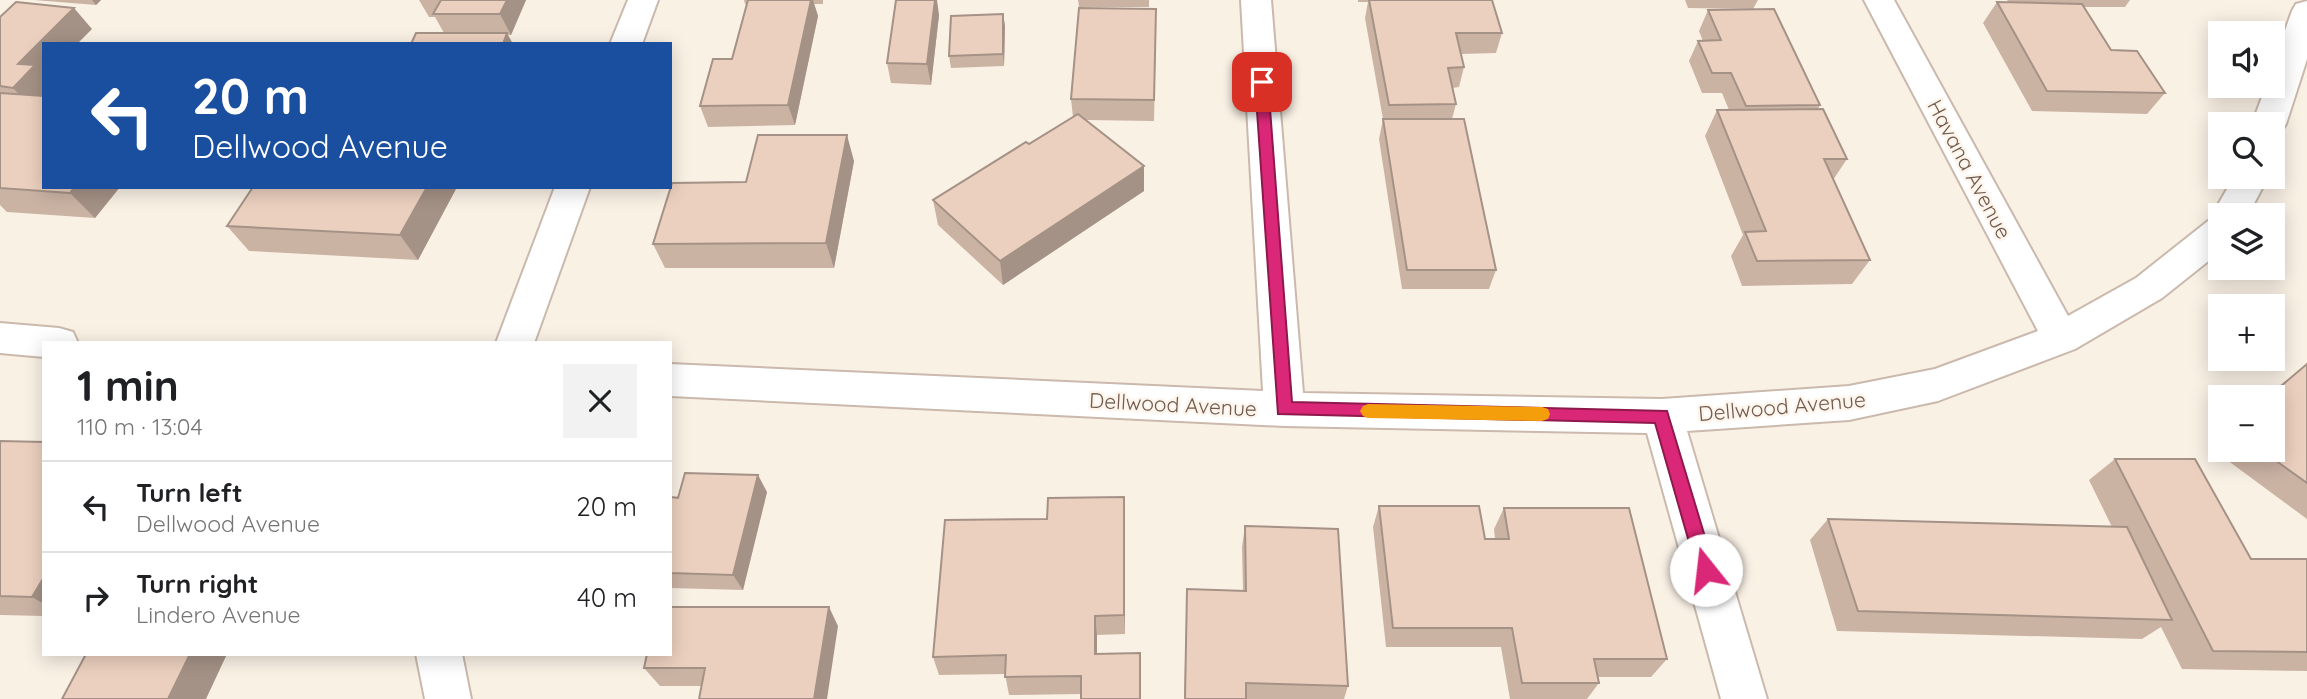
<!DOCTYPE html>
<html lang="en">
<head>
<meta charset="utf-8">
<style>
	:root { --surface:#fff; --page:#f2f2f2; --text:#202124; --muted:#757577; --line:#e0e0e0 }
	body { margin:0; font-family:Quicksand,sans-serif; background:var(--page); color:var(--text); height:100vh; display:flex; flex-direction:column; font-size:26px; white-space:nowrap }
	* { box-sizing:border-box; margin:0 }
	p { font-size:23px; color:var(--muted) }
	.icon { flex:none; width:38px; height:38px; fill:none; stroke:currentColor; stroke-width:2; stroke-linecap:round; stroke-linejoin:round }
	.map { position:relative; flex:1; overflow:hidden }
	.sheet { position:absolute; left:42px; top:341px; width:630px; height:315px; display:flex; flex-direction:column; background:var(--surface); border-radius:0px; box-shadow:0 4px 18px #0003 }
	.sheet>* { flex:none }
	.top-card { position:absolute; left:42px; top:42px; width:630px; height:147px; border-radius:0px; box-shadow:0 4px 18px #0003; background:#1a4fa0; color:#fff; overflow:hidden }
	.fabs { position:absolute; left:2208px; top:21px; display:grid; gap:14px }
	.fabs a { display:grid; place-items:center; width:77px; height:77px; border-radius:0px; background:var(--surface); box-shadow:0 4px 18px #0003; font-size:35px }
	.pin { position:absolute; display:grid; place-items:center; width:60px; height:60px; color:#fff; margin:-30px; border-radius:14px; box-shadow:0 4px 10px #0006 }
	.me { position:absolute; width:77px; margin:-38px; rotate:344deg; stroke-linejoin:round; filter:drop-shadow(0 0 5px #0008) }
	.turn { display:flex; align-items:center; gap:24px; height:147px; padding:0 35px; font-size:32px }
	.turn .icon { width:91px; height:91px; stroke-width:2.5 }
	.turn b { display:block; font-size:49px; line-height:60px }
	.round { display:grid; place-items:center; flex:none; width:74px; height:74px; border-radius:0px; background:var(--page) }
	.summary { display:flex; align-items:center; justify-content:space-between; height:119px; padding:0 35px }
	h1 { font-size:42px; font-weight:700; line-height:52px }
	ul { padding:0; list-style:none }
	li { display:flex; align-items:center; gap:21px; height:91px; padding:0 35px; border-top:2px solid var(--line) }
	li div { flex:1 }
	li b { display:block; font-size:26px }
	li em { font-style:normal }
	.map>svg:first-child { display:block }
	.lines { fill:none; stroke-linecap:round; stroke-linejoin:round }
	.minor-casing { stroke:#cab9ac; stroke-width:4 }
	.minor { fill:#fff; fill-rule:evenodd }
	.wall { fill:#cbb3a4 }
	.shaded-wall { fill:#a59286 }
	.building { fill:#ecd0bf; stroke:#a59286; stroke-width:2 }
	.route { fill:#db2777; stroke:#8e194d; stroke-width:2 }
	.slow { fill:#f59e0b }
	.labels { text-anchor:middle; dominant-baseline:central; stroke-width:5; stroke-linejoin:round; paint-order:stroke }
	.street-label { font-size:21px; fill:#70594d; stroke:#fdf5eb }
</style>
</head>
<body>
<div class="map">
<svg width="2307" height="699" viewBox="0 0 2307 699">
	<rect width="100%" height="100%" fill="#faf1e5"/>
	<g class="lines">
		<g class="minor-casing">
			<g id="minor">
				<polygon points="628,0 658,0 642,44 610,44"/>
				<polygon points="1241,0 1271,0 1303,393 1662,399 1849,386 1935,369 2038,331 1864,0 1894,0 2068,316 2136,278 2208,221 2215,219 2212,215 2234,177 2268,177 2248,215 2221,215 2221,251 2162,298 2075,349 1938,401 1849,420 1687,431 1767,699 1721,699 1647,433 1284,426 670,396 670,364 1263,391"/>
				<polygon points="2307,1 2307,59 2286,124 2281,132 2273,135 2273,124 2252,124 2266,86 2273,86 2273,64 2292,11 2296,4"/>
				<polygon points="555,187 590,187 534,343 496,343"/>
				<polygon points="0,323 59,328 73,332 78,343 44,343 44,357 0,353"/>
				<polygon points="416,654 462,654 471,699 425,699"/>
			</g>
		</g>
		<use href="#minor" class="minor"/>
	</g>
	<g class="wall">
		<polygon points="34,0 101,0 96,5"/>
		<polygon points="419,0 526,0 511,35 444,33 435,17 429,17"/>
		<polygon points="744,0 823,0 823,4 814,4 818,16 795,125 708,127 700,106 732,59 747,4 745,4"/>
		<polygon points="1078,0 1149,0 1149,7 1079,7"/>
		<polygon points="1358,0 1492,0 1502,33 1496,53 1461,54 1464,67 1459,87 1452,88 1456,104 1452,119 1496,270 1489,289 1402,289 1379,139 1383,119 1365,18 1368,2 1358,2"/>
		<polygon points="1685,0 1758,0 1753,9 1688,8"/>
		<polygon points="2007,0 2130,0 2125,7 2083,7 2111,50 2165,93 2147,114 2032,111 1983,23 1997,2 2009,3"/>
		<polygon points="1708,10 1820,105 1818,109 1847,159 1833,180 1870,260 1852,284 1742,286 1731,256 1743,235 1705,136 1717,110 1729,110 1722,93 1702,93 1689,61 1698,41 1703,41 1699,31"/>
		<polygon points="1003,14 1005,26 1004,66 951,68 949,56"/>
		<polygon points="939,15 931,85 891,83 887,63"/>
		<polygon points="0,17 92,29 44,44 44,187 120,187 95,218 7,212 0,205"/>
		<polygon points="1156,29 1154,121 1085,120 1144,191 1003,285 938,225 933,200 1073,117 1071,99"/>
		<polygon points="854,161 834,268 665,268 653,244 746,182"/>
		<polygon points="457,187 418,260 249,251 227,226"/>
		<polygon points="2307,364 2307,519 2208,446 2221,435 2221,450 2273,450 2273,397 2266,397"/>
		<polygon points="0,441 44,442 44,616 0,615"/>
		<polygon points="2115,459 2251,559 2307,559 2307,671 2182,669 2161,627 2142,639 1837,631 1810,540 1828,519 2112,527 2089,480"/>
		<polygon points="767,492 743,590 670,588 670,497"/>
		<polygon points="1124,497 1125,634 1097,635 1097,654 1081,694 1009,695 1005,674 939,675 933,657 1047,519"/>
		<polygon points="1379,506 1485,539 1495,539 1494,529 1504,508 1667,659 1651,677 1598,677 1599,683 1587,699 1510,699 1501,647 1386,647 1373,527"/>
		<polygon points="1245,526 1348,686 1344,699 1184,699 1187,589 1243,591 1242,547"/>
		<polygon points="838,626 701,686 660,686 644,668"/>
	</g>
	<g class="shaded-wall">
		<polygon points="92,0 101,0 96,5"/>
		<polygon points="507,0 526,0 511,35 500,14"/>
		<polygon points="811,0 813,0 818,16 795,125 788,105"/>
		<polygon points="935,0 937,0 939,15 931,85 927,64"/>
		<polygon points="74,8 92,29 77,44 44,44 44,96 32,108 13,88 18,64"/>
		<polygon points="1003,14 1005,26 1004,66 1003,54"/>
		<polygon points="507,33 513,44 503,44"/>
		<polygon points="847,135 854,161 834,268 826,243"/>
		<polygon points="1144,166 1144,191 1003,285 1000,261"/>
		<polygon points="75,187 120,187 95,218 70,193"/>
		<polygon points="427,187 457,187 418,260 400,235"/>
		<polygon points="758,475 767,492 743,590 733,575"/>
		<polygon points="1124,497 1124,518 1125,634 1124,615"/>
		<polygon points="44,577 44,604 32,597"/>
		<polygon points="829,607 838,626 827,699 814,699"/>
		<polygon points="1095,616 1097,635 1097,673 1095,654"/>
		<polygon points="190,654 227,654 206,699 168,699"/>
	</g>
	<g class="building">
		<polygon points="441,0 507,0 500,14 433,14"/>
		<polygon points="748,0 811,0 788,105 700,106 713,59 732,59"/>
		<polygon points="896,0 935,0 927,64 887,63"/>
		<polygon points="1369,0 1492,0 1502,33 1456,33 1464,67 1448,68 1456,104 1389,105"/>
		<polygon points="16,2 74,8 18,64 35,65 13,88 0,86 0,17"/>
		<polygon points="1997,2 2082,4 2111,50 2137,51 2165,93 2047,91"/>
		<polygon points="1079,8 1156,9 1154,100 1071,99"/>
		<polygon points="1774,9 1820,105 1746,106 1731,73 1712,73 1698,41 1721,40 1708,10"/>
		<polygon points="1003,14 1003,54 949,56 951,16"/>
		<polygon points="416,33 507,33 503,44 411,44"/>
		<polygon points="0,93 44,96 44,187 75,187 70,193 0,188"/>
		<polygon points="1823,109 1847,159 1824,159 1870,260 1757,261 1745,232 1766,231 1717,110"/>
		<polygon points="1078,114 1144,166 1000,261 933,200 1026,142 1029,144"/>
		<polygon points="1383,119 1464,119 1496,270 1407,270"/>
		<polygon points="758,135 847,135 826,243 653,244 672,183 746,182"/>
		<polygon points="253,187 427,187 400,235 227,226"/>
		<polygon points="2307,364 2307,483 2261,450 2273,450 2273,397 2268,397"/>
		<polygon points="0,441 44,442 44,577 32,597 0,596"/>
		<polygon points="2115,459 2195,459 2251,559 2307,559 2307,652 2213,651"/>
		<polygon points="685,473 758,475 733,575 670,573 670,497 678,498"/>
		<polygon points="1124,497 1124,615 1095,616 1095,654 1140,653 1140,699 1081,699 1081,676 1005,677 1006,655 933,657 945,520 1047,519 1048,498"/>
		<polygon points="1379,506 1479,506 1485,539 1509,539 1504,508 1629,508 1667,659 1594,659 1599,683 1522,683 1512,628 1393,628"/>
		<polygon points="1828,519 2127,527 2172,620 1858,611"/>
		<polygon points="1245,526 1338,529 1348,686 1246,683 1246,699 1185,699 1187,589 1246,591"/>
		<polygon points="670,607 829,607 814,699 699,699 705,668 644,668 647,654 670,654"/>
		<polygon points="86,654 190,654 168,699 62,699"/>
	</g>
	<polygon class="route" points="1262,77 1268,82 1292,402 1667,411 1715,570 1713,576 1706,579 1700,576 1697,570 1655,423 1278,414 1255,82"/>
	<polygon class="slow" points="1368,404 1542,407 1548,409 1550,414 1548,419 1542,421 1368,418 1363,416 1360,411 1363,406"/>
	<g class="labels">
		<g class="street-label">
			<text transform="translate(1970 169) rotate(62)">Havana Avenue</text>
			<text transform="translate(1173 404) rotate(3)">Dellwood Avenue</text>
			<text transform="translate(1782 406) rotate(-5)">Dellwood Avenue</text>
		</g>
	</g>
</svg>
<div class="fabs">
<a><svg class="icon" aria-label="sound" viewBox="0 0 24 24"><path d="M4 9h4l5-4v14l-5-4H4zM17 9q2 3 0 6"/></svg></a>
<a><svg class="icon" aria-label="search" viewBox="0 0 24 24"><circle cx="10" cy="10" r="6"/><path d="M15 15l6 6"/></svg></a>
<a><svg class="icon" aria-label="layers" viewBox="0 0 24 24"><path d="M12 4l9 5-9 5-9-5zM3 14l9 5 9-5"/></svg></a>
<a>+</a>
<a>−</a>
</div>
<div class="pin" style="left:1262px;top:82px;background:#d93025"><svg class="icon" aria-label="arrive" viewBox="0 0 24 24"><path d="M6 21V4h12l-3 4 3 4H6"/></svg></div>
<svg class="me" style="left:1706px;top:570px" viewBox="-20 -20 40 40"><circle r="19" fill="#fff"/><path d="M0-13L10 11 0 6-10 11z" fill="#db2777"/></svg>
<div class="top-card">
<div class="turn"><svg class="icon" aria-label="left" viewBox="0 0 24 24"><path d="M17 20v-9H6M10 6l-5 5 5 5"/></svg><div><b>20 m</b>Dellwood Avenue</div></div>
</div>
<section class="sheet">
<div class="summary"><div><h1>1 min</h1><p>110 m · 13:04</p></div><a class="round"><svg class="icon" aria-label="close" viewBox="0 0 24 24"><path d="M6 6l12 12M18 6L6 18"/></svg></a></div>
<ul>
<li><svg class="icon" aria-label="left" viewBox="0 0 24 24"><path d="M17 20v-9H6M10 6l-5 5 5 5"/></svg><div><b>Turn left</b><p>Dellwood Avenue</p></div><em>20 m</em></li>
<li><svg class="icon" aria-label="right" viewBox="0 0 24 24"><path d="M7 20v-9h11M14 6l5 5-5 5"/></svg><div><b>Turn right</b><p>Lindero Avenue</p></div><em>40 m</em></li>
</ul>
</section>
</div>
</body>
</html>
